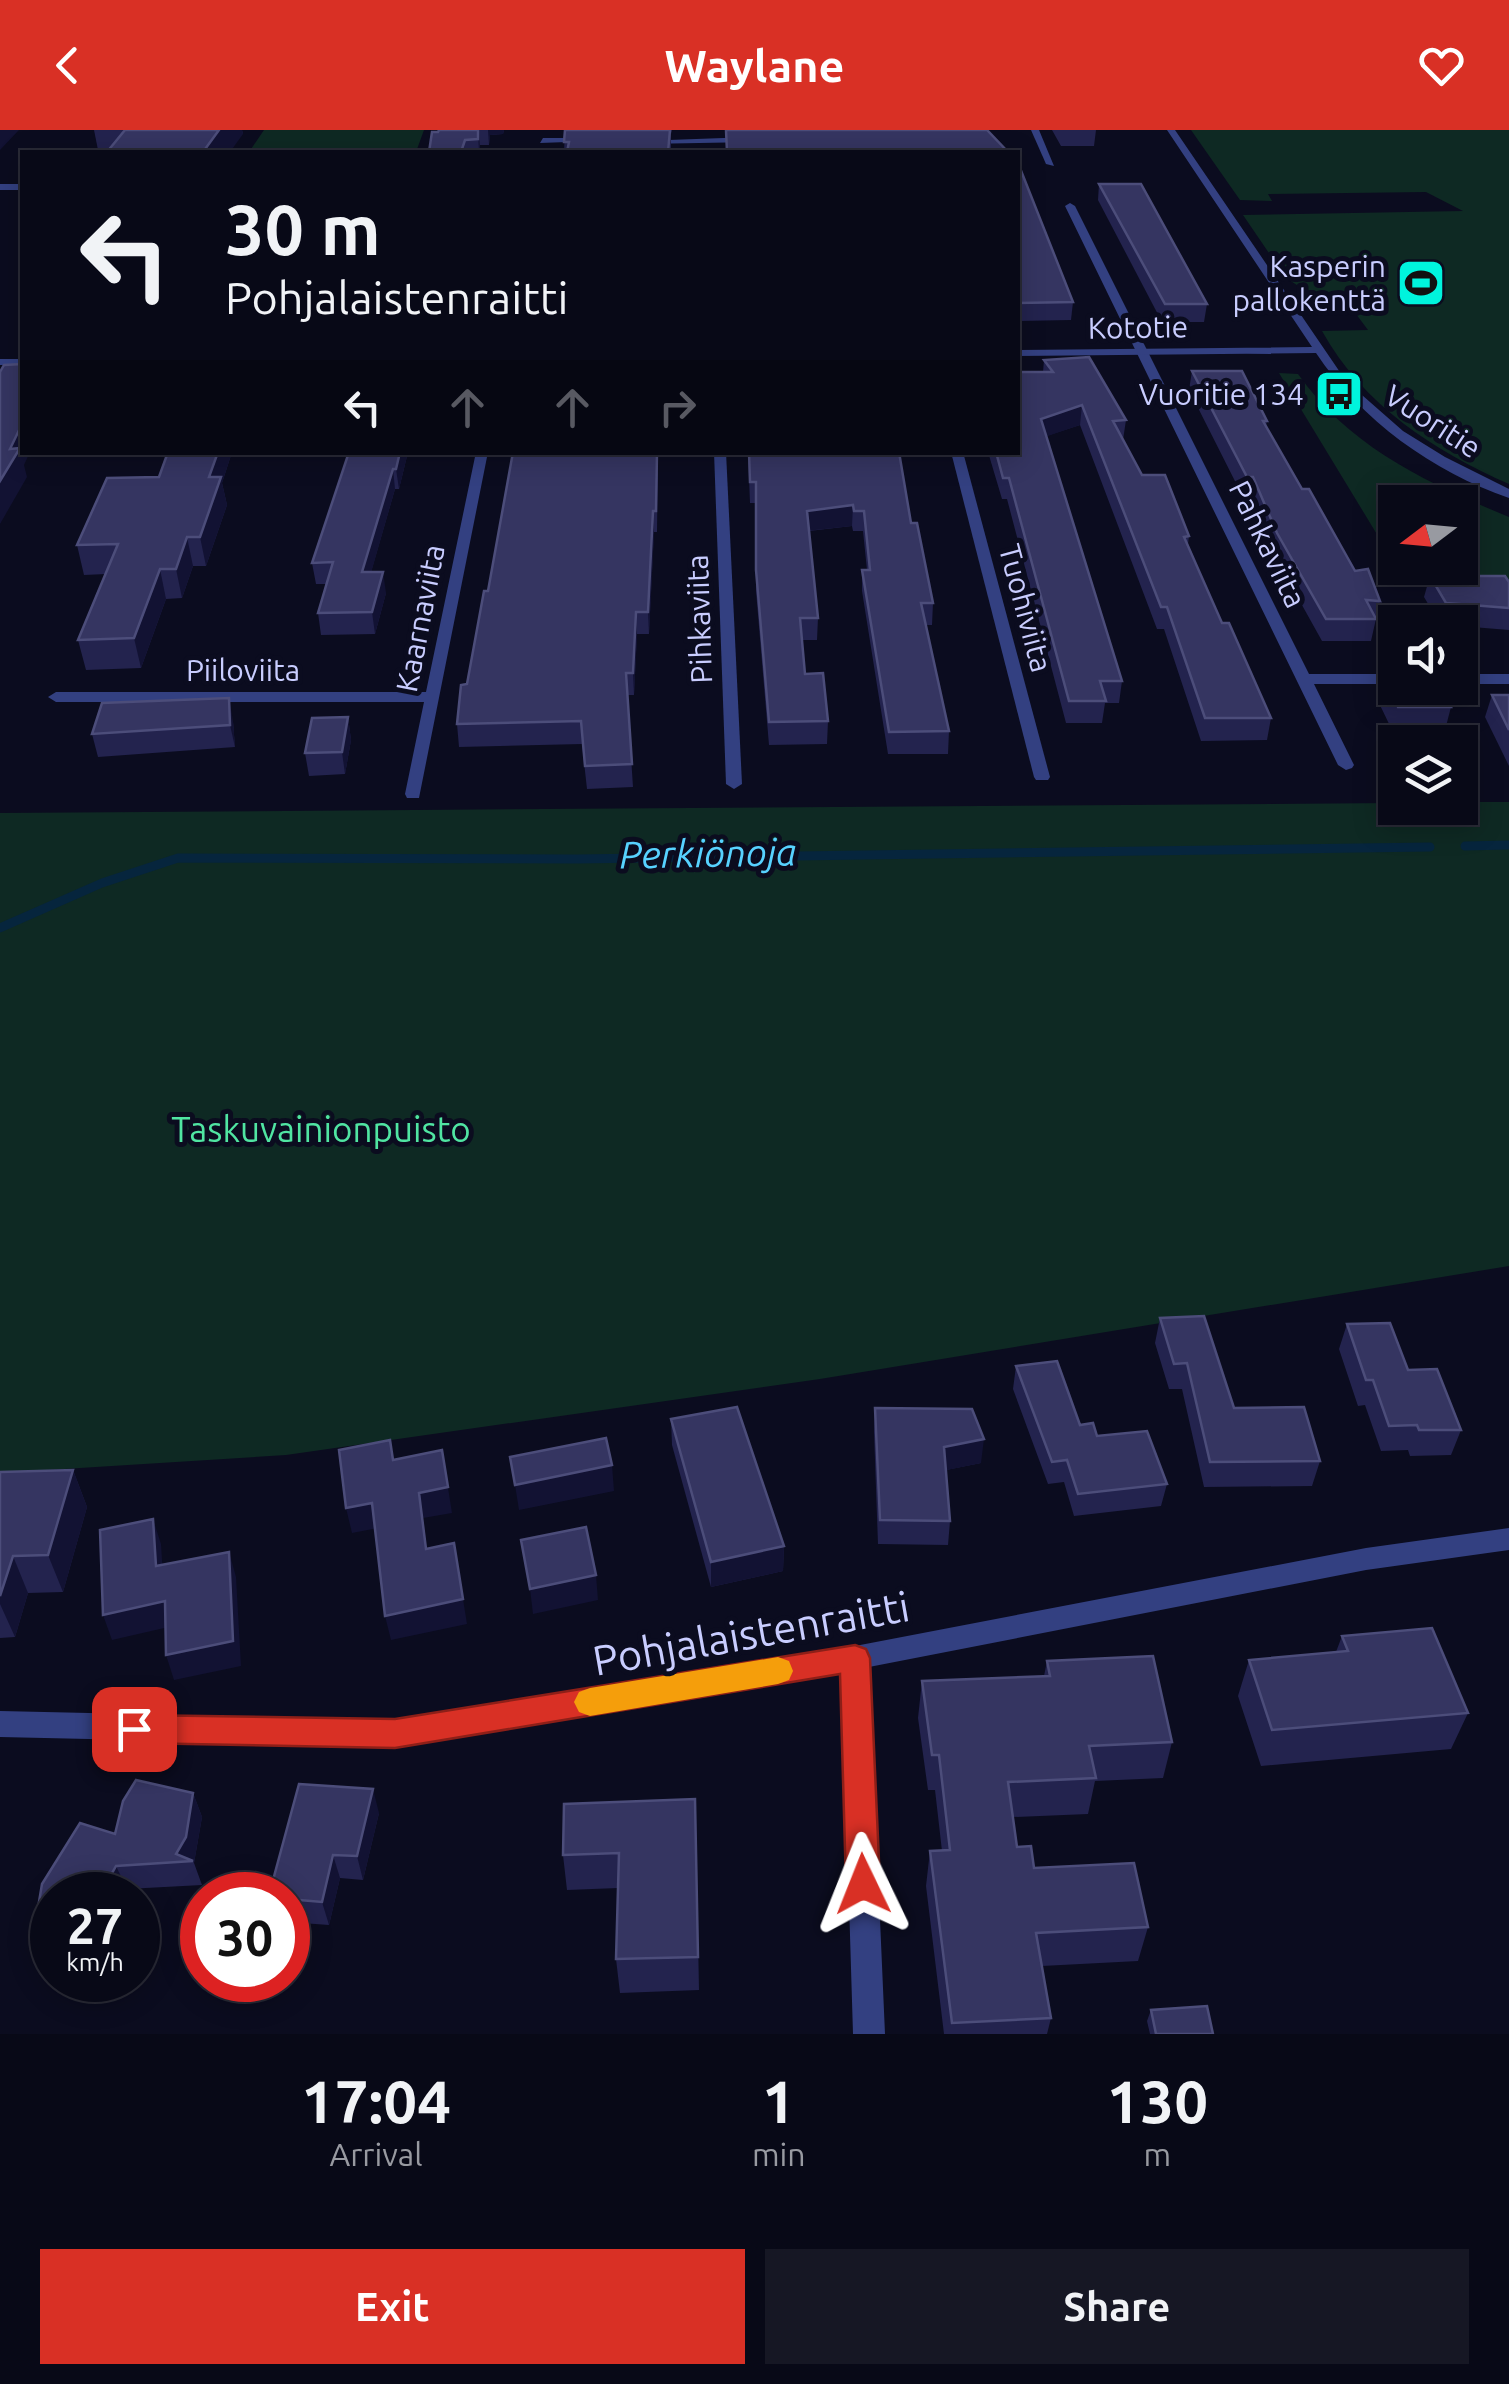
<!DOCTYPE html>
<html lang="en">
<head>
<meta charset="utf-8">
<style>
	:root { --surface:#080917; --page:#161724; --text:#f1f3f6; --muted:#989aa1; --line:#292a36; --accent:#d93025 }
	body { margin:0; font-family:Ubuntu,sans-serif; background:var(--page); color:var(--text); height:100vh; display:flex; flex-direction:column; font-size:38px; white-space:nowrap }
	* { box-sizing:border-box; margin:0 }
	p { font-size:32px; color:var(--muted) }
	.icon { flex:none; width:55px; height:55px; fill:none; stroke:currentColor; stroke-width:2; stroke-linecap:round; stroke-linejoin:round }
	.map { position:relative; height:1904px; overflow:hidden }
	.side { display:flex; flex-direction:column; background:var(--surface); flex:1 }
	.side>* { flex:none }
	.guide { position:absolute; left:20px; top:20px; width:1000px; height:305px; border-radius:0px; box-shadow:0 5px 25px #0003,0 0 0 2px var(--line); background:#080917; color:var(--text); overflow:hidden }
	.needle { width:65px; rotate:254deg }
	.tools { position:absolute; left:1378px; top:355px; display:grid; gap:20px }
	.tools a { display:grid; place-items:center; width:100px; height:100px; border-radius:0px; background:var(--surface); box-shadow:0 5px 25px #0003,0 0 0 2px var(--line); font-size:50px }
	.speed { position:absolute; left:30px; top:1742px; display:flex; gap:20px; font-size:50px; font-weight:700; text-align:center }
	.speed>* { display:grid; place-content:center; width:130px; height:130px; border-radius:50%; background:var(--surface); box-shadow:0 5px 25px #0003,0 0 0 2px var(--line); line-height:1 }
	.speed small { font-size:25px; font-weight:400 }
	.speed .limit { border:15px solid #d22; background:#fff; color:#111 }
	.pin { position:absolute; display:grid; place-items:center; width:85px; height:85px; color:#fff; margin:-42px; border-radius:20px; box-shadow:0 5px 15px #0006 }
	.me { position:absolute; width:110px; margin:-55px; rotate:358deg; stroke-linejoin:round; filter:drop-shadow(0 0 8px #0008) }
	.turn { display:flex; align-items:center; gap:35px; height:210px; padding:0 40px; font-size:45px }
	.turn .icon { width:130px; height:130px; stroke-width:2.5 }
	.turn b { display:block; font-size:70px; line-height:85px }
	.lanes { display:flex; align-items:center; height:95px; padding:0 40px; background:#0003; justify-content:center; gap:50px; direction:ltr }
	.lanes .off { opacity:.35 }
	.eta { display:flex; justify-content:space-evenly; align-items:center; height:170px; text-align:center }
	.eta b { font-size:60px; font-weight:700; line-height:70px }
	.button { display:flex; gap:20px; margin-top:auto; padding:20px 40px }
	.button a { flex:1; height:115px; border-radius:0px; background:var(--accent); color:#fff; font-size:40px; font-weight:700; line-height:115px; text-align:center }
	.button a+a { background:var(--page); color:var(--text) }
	header { display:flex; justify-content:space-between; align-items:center; height:130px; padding:0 40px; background:var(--accent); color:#fff; font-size:45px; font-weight:700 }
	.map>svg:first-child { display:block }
	.green { fill:#0e2923 }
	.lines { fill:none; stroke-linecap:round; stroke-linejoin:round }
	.stream { stroke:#06253d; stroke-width:9 }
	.minor { fill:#334081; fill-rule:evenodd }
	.tertiary { fill:#334081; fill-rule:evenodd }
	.wall { fill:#23234e }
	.shaded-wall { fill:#121233 }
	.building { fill:#353561; stroke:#4c4d7a; stroke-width:2.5 }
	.route { fill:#d93025; stroke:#8d1f18; stroke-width:2.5 }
	.slow { fill:#f59e0b }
	.labels { text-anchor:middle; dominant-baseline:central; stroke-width:10; stroke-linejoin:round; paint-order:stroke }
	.far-poi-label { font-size:30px; fill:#c9cdff; stroke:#0b0c1f; text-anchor:end }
	.far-street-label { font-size:30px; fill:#c9cdff; stroke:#0b0c1f }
	.park-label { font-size:35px; fill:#50e5a2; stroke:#0b0c1f }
	.water-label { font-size:38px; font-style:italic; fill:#57d2ff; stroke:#0b0c1f }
	.near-street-label { font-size:42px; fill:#c9cdff; stroke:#0b0c1f }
</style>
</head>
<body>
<header><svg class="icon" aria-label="back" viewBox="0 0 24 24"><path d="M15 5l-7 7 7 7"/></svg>Waylane<svg class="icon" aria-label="heart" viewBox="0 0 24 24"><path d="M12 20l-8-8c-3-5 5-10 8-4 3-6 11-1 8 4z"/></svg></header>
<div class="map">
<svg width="1509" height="1904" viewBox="0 0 1509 1904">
	<rect width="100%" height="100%" fill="#0b0c1f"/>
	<g class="green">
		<polygon points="264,0 424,0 416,22 249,22"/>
		<path d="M1191 0H1509V354C1434 321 1363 275 1322 201L1368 200 1353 180 1325 173 1286 148 1243 85 1463 81 1426 62 1268 64 1272 71 1240 70Z"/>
		<path d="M1279 243 1298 244C1349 317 1429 354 1509 387V451L1406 452 1397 438H1460V372H1395V434Z"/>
		<polygon points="1460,672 1509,672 1509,1136 820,1249 286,1325 0,1343 0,683 1395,673 1395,678 1460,678"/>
	</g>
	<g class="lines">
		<g class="stream">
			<polyline points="1465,716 1509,715"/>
			<polyline points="0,798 102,753 178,728 577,729 1430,717"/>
		</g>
		<g class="minor">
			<polygon points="1031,0 1039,0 1054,36 1046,34"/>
			<polygon points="751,7 754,12 645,14 641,11"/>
			<polygon points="543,8 591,8 595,11 540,13"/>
			<rect x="0" y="54" width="22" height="6"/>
			<polygon points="1070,73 1075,76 1309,544 1395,544 1395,554 1314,554 1354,635 1352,638 1346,640 1338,635 1065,76"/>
			<polygon points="476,322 488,322 419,668 407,668 405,664 424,572 56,572 48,567 56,562 426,562"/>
			<polygon points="714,322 726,322 742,654 734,659 726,654"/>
			<polygon points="951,322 963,322 1050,647 1048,650 1036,650 1034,647"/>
			<rect x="1460" y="544" width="49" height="10"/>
			<polygon points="1509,1398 1509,1420 1366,1440 869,1537 885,1904 853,1904 842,1542 395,1616 0,1607 0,1581 395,1590 855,1516 1366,1418"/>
		</g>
		<g class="tertiary">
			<path d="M1167 0H1175L1346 251 1403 301 1445 327 1509 359V368C1433 342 1361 290 1316 223L1018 226V220L1312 217Z"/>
			<rect x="0" y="229" width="22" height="6"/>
		</g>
	</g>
	<g class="wall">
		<polygon points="94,0 242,0 243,4 98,20"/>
		<polygon points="439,0 504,0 503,4 490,5 489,15 480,15 480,22 429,22"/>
		<polygon points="565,0 672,0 671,4 671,22 564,22"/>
		<polygon points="1052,0 1096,0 1094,16 1061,16"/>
		<polygon points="1018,33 1073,172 1071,190 1018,191"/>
		<polygon points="1099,54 1207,174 1204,192 1162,192 1098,70"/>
		<polygon points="1044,230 1126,290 1123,310 1142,345 1189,406 1188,414 1222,493 1271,588 1267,610 1201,611 1164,499 1157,499 1080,295 1046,306 1122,551 1119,573 1105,573 1102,593 1066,593 1007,369 1002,369 988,322 1018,322 1043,242"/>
		<polygon points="1192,241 1267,291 1266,296 1302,359 1355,441 1380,471 1371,511 1322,511 1273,423 1249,367 1243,367 1189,260"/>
		<polygon points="168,322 232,322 222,353 227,375 206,436 193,436 182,468 166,469 141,538 86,540 78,510 106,444 84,445 77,415 159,347"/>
		<polygon points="349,322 408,322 399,359 395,359 371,442 386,463 375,504 321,505 318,483 327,454 316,454 312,433"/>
		<polygon points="513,322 658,322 657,402 654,402 649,504 637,504 634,565 627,565 633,657 587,659 582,614 459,617 457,594 488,461"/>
		<polygon points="748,322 899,322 911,393 933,473 932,495 926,495 949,601 948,624 888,624 862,461 862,440 867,440 863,401 853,401 852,396 809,401 818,488 817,510 802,510 805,544 828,591 827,614 769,615 756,461 756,373 750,373"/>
		<polygon points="1430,446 1509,452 1509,500 1460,496 1460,492 1439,492 1424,467"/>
		<polygon points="1384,548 1451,577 1445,600 1392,600 1378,571"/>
		<polygon points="1492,565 1509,565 1509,636 1485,587"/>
		<polygon points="348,587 351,610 345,644 309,646 305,623"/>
		<polygon points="233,591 235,617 98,627 92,604"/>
		<polygon points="1160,1188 1234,1278 1320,1331 1312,1356 1204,1357 1182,1259 1169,1259 1155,1213"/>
		<polygon points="1347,1194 1408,1240 1461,1300 1451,1325 1410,1326 1408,1320 1381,1321 1365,1275 1358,1276 1339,1219"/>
		<polygon points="1016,1236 1080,1295 1167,1354 1161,1376 1074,1386 1064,1352 1048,1354 1013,1259"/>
		<polygon points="875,1278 981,1333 946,1340 950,1391 948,1415 878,1414 874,1302"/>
		<polygon points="671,1289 784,1416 783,1441 711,1457 672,1315"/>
		<polygon points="73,1340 87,1377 63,1462 28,1463 15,1507 0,1508 0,1342"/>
		<polygon points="1342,1506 1468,1583 1451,1619 1261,1636 1238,1566 1249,1530 1336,1522"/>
		<polygon points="1047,1531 1172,1612 1163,1648 1095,1651 1088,1684 1013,1687 1017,1717 1034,1738 1148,1797 1138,1831 1042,1836 1051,1888 1047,1904 944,1904 926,1756 930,1721 942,1721 935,1660 928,1660 918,1588 922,1551 1044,1546"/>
		<polygon points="193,1663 202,1687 194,1733 202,1755 127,1759 124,1765 52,1765 52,1800 50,1801 38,1778 115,1704"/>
		<polygon points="379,1683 363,1750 340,1748 329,1795 288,1792 288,1765"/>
		<polygon points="696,1704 699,1860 620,1863 616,1829 618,1758 567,1760 563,1725"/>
		<polygon points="1151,1880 1213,1904 1150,1904 1147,1891"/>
	</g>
	<g class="shaded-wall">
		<polygon points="0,0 19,0 0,20"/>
		<polygon points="219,0 242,0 243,4 230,22 203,22"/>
		<polygon points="478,0 479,0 480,22 479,22"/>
		<polygon points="488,0 504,0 503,4 490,5 489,15"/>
		<polygon points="1082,275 1080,295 1039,309 1041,289"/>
		<polygon points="22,294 22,322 30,322 24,335 27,347 0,394 0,351 10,319"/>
		<polygon points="218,322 232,322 222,353 227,375 206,436 200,407 209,347"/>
		<polygon points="400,322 408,322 399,359 396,339"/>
		<polygon points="393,339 395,359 365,464 362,442"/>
		<polygon points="853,375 852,396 806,401 807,381"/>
		<polygon points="653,381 654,402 649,504 648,482"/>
		<polygon points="187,407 193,436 182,468 176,439"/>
		<polygon points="160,439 166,469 141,538 134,508"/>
		<polygon points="383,442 386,463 375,504 372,482"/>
		<polygon points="636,482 637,504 634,565 633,543"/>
		<polygon points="229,568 233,591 235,617 230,595"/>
		<polygon points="348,587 351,610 345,644 342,622"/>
		<polygon points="984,1309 981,1333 942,1341 944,1317"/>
		<polygon points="442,1320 452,1383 423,1388 430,1444 419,1363"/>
		<polygon points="612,1335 614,1361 519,1380 515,1355"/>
		<polygon points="73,1340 87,1377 63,1462 48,1425"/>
		<polygon points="372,1373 378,1398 352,1403 346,1378"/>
		<polygon points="153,1389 161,1414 164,1461 156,1436"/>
		<polygon points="454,1413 467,1494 391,1510 385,1486"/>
		<polygon points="784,1416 783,1441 711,1457 711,1432"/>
		<polygon points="229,1422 236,1447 241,1536 174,1550 166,1525"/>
		<polygon points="13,1426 28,1463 15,1507 0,1474 0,1466"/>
		<polygon points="596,1445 598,1470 533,1484 530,1459"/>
		<polygon points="165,1471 173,1496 112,1510 103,1485"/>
		<polygon points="373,1659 379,1683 363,1750 357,1726"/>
		<polygon points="193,1663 202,1687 194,1733 193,1731 176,1724"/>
		<polygon points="333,1725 340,1748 329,1795 322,1772"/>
		<polygon points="116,1736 127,1759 124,1765 100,1765"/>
	</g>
	<g class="building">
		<polygon points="125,0 219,0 203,22 107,22"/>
		<polygon points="439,0 478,0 478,9 465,10 461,22 429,22 432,2 438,2"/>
		<polygon points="565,0 670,0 668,22 567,22 569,12 564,12"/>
		<polygon points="726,0 987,0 1008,22 727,22"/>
		<polygon points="1018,33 1073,172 1018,173"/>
		<polygon points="1099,54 1141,54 1207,174 1165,174"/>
		<polygon points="1089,227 1126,290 1113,291 1142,345 1165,345 1189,406 1184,407 1222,493 1229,493 1271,588 1205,588 1167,477 1161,477 1082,275 1041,289 1122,551 1100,551 1106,571 1069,571 1009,348 1003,348 996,322 1018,322 1018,242 1053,242 1044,230"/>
		<polygon points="22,234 22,294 10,319 20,318 0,351 0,242 4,235"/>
		<polygon points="1192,241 1242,241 1267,291 1263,291 1302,359 1309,359 1355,441 1368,439 1380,471 1366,470 1376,489 1326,489 1277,403 1253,347 1247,347"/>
		<polygon points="168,322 218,322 209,347 221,347 200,407 187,407 176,439 160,439 134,508 78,510 118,414 77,415 107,348 159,347"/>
		<polygon points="349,322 400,322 396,339 393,339 362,442 383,442 372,482 318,483 333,432 312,433"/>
		<polygon points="513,322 657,322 656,381 653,381 648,482 636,482 633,543 626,543 632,634 585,636 581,591 457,594 461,555 467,554 484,461 488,461"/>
		<polygon points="749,322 899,322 911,393 917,393 933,473 921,473 949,601 889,602 862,440 870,440 864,381 854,381 853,375 807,381 818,488 800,488 805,544 823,543 828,591 769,592 756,440 756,352 750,352"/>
		<polygon points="1430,446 1505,446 1509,452 1509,478 1446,473"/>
		<polygon points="1384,548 1395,548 1395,558 1443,558 1451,577 1398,577"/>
		<polygon points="1492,565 1509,565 1509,600"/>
		<polygon points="229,568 230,595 92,604 102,573"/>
		<polygon points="348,587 342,622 305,623 312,588"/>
		<polygon points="1204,1186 1234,1278 1304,1277 1320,1331 1210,1332 1187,1233 1174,1234 1160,1188"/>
		<polygon points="1390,1193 1408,1240 1437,1239 1461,1300 1419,1300 1417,1295 1389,1296 1373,1250 1366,1250 1347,1194"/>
		<polygon points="1057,1231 1080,1295 1093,1293 1097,1306 1147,1301 1167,1354 1078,1364 1067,1330 1052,1332 1016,1236"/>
		<polygon points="737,1277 784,1416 711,1432 671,1289"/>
		<polygon points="875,1278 972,1279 984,1309 944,1317 950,1391 880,1390"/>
		<polygon points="606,1308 612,1335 515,1355 510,1327"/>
		<polygon points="390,1310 393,1330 442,1320 448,1357 419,1363 426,1419 454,1413 463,1469 385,1486 372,1373 346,1378 339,1320"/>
		<polygon points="73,1340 48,1425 13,1426 0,1466 0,1342"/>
		<polygon points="153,1389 156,1436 229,1422 233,1511 166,1525 165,1471 103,1485 100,1400"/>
		<polygon points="586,1397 596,1445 530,1459 521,1410"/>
		<polygon points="1432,1498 1468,1583 1272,1600 1249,1530 1348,1521 1342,1506"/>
		<polygon points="1153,1526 1172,1612 1089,1616 1096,1648 1008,1652 1017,1717 1031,1716 1034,1738 1134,1733 1148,1797 1036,1803 1051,1888 952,1893 930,1721 950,1720 939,1625 932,1625 922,1551 1050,1546 1047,1531"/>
		<polygon points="136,1650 193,1663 186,1707 176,1724 193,1731 116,1736 100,1765 52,1765 52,1777 38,1778 42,1754 80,1693 115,1704 123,1671"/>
		<polygon points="299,1654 373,1659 357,1726 333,1725 322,1772 288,1769 288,1765 269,1765"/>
		<polygon points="695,1669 698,1827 616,1829 619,1723 563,1725 564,1674"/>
		<polygon points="1207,1876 1213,1904 1156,1904 1151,1880"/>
	</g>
	<polygon class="route" points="855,1515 866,1519 870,1528 880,1754 875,1765 863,1770 851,1765 846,1754 840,1544 395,1618 134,1613 123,1609 118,1599 123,1589 134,1585 395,1589"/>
	<polygon class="slow" points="778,1527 789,1531 793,1541 789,1550 778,1554 590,1586 579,1582 574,1572 579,1562 590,1558"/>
	<defs>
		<g id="stadium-square" transform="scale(2.5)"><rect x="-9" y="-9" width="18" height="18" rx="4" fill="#00f4dd" stroke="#0b0c1f"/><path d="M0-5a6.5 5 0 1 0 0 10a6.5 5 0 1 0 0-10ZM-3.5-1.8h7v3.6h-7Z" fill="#111"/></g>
		<g id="bus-square" transform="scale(2.5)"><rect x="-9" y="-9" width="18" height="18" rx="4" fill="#00f4dd" stroke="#0b0c1f"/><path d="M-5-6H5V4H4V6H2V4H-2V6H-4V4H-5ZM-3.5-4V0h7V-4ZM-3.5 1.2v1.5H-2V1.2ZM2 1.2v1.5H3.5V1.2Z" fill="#111"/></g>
	</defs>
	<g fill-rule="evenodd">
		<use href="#stadium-square" x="1421" y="153"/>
		<use href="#bus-square" x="1339" y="264"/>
	</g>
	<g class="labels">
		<g class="far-poi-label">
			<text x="1386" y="136">Kasperin<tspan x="1386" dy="34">pallokenttä</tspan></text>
			<text x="1304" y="264">Vuoritie 134</text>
		</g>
		<g class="far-street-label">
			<text transform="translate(1138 197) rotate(-1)">Kototie</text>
			<text transform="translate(1433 291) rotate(33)">Vuoritie</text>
			<text transform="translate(1268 414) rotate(64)">Pahkaviita</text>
			<text transform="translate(1026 478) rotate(75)">Tuohiviita</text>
			<text transform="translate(420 488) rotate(-79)">Kaarnaviita</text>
			<text transform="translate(699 489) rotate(-92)">Pihkaviita</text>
			<text x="243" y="540">Piiloviita</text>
		</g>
		<g class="park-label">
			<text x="321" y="999">Taskuvainionpuisto</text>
		</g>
		<g class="water-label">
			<text transform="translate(708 723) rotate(-1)">Perkiönoja</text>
		</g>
		<g class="near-street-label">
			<text transform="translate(751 1503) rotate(-10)">Pohjalaistenraitti</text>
		</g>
	</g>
</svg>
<div class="tools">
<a><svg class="needle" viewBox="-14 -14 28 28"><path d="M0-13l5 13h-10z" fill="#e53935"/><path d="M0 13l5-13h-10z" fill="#989aa1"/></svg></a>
<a><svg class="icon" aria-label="sound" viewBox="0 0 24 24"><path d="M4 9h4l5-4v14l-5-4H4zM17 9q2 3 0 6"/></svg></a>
<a><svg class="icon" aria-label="layers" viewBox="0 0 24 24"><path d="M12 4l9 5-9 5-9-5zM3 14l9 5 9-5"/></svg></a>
</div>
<div class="speed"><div>27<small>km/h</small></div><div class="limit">30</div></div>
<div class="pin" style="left:134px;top:1599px;background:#d93025"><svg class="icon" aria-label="arrive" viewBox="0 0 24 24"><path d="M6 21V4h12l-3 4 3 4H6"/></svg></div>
<svg class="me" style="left:863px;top:1754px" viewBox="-20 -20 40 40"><path d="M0-17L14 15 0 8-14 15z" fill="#d93025" stroke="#fff" stroke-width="4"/></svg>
<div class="guide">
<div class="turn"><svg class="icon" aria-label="left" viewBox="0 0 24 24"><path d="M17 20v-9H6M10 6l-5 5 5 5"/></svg><div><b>30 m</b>Pohjalaistenraitti</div></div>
<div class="lanes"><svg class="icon" aria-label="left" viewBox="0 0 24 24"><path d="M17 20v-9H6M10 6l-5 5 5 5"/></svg><svg class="icon off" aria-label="ahead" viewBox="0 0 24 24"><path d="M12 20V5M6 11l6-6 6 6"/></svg><svg class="icon off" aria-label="ahead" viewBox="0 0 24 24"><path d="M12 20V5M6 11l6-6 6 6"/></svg><svg class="icon off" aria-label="right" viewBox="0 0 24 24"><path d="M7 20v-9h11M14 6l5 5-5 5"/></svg></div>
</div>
</div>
<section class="side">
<div class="eta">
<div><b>17:04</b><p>Arrival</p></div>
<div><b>1</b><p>min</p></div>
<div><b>130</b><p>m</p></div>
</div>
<div class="button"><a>Exit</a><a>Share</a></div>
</section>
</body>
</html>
